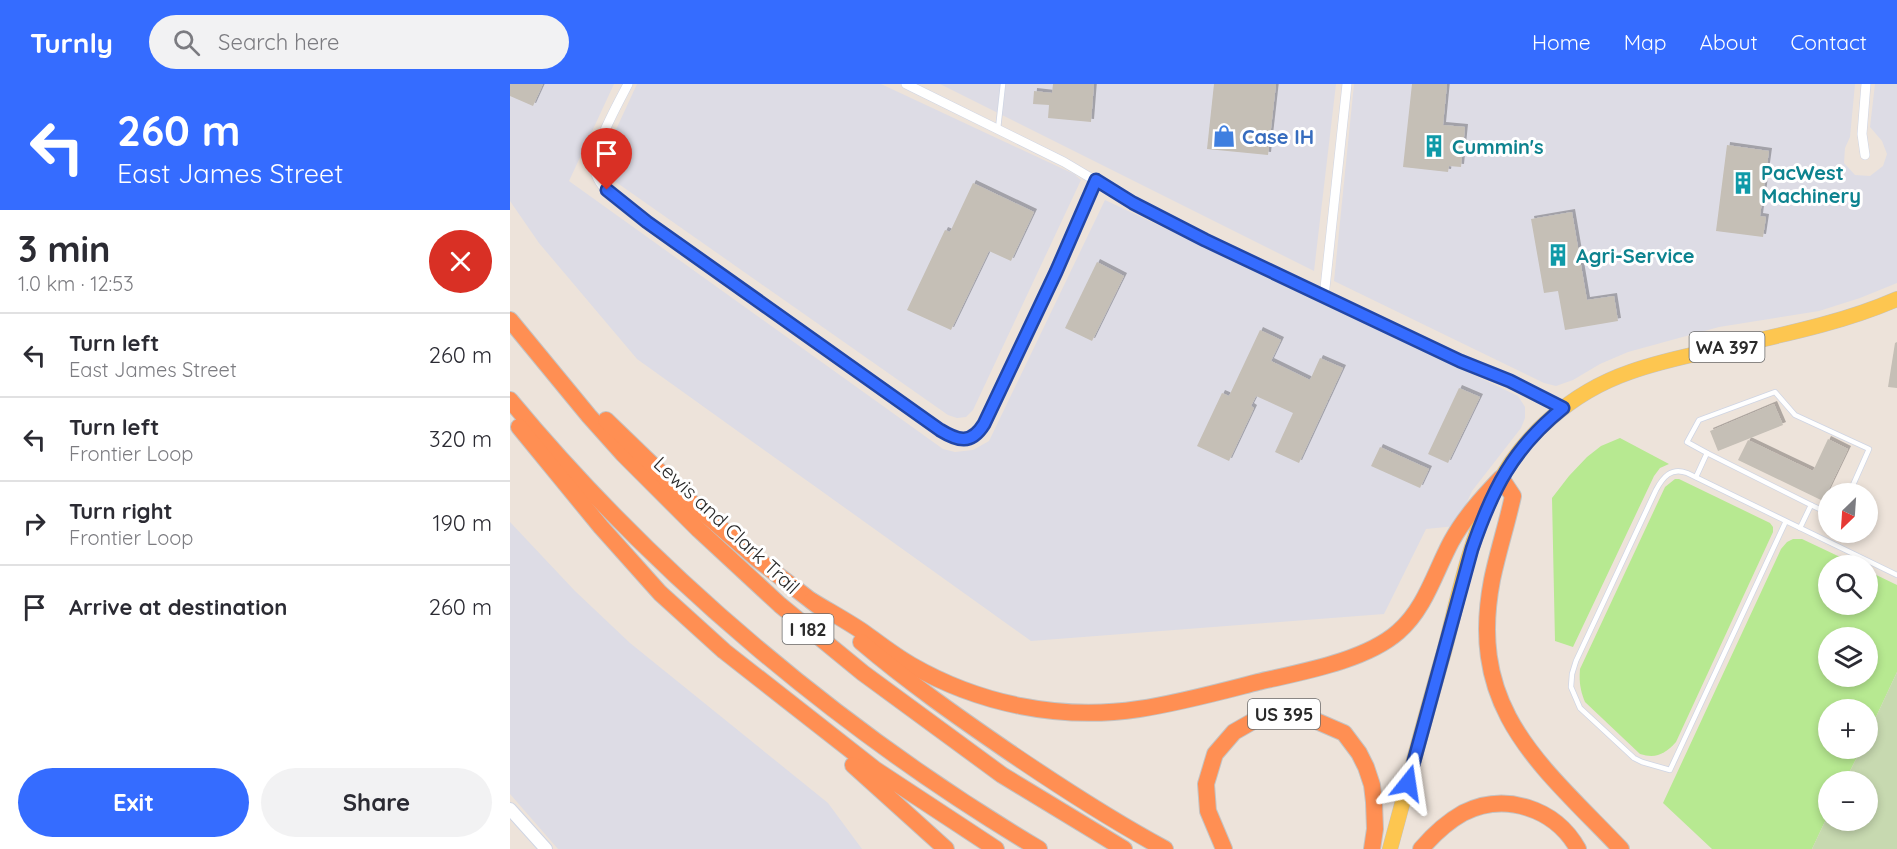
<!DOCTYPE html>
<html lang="en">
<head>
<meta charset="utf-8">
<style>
	:root { --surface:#fff; --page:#f2f2f3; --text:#2b2b33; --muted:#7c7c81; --line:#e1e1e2; --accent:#356cff }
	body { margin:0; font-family:Quicksand,sans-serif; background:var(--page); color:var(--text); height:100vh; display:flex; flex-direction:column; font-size:22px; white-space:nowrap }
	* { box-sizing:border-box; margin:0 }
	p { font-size:20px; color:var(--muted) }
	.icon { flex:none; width:33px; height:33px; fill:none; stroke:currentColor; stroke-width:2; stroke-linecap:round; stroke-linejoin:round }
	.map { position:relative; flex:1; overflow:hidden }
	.sheet { display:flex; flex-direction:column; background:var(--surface); width:510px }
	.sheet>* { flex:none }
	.guide { background:#356cff; color:#fff; overflow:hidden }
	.needle { width:39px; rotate:205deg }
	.fabs { position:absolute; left:1308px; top:399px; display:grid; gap:12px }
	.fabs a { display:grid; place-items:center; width:60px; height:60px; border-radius:50%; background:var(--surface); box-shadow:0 3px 9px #0003; font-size:30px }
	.pin { position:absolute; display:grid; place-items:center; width:51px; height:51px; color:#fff; margin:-62px -26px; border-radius:50% 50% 50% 0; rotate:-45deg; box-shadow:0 0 6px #0007 }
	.pin .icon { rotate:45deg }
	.me { position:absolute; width:66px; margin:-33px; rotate:15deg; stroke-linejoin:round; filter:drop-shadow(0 0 4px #0008) }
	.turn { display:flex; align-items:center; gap:21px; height:126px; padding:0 18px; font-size:27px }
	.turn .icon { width:78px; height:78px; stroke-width:2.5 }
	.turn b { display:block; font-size:42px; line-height:51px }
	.round { display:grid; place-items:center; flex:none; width:63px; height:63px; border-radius:32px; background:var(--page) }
	.head { display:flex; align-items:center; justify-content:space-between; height:102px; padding:0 18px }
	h1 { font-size:36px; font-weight:700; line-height:45px }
	.primary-button { display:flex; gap:12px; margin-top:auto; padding:12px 18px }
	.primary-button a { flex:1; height:69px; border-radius:36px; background:var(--accent); color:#fff; font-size:24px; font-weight:700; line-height:69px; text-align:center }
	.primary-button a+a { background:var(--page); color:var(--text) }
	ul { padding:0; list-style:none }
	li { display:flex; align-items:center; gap:18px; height:84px; padding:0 18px; border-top:2px solid var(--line) }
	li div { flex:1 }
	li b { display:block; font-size:22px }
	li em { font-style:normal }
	header { display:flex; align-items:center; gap:36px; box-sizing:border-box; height:84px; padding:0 30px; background:var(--accent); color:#fff }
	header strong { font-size:28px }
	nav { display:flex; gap:33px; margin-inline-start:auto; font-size:21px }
	.search { width:420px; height:54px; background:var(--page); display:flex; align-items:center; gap:15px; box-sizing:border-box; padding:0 21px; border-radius:33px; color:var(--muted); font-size:22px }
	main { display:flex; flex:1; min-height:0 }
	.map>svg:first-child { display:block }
	.industrial { fill:#dddce5 }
	.green { fill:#b7e991; fill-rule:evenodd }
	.cemetery { fill:#c7d9b0 }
	.building { fill:#c5bfb6; filter:url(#shadow) }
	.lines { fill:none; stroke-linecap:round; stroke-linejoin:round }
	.service-casing { stroke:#cfd5e4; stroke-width:6 }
	.minor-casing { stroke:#cfd5e4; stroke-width:10 }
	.tertiary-casing { stroke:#cfd5e4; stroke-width:14 }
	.primary-casing { stroke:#c3c3c3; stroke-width:16 }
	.motorway-casing { stroke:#c3c3c3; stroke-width:18 }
	.service { stroke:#fff; stroke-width:4.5 }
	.minor { stroke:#fff; stroke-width:9 }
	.tertiary { stroke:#fff; stroke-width:12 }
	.primary { stroke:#fdc650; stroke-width:15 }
	.motorway { stroke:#ff8f53; stroke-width:16 }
	.route-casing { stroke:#2246a6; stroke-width:15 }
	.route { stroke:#356cff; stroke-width:10 }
	.labels { text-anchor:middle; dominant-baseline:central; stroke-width:6; stroke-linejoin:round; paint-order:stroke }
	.shield { fill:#fff; stroke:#6a6a6a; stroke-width:1.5 }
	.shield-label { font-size:18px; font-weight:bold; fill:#2a2a2a }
	.shop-label { font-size:20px; font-weight:bold; fill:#366cbe; stroke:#fff; text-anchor:start }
	.culture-label { font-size:20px; font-weight:bold; fill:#0d838f; stroke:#fff; text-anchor:start }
	.street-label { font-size:20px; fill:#2a2a2a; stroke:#fff }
</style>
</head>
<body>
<header>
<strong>Turnly</strong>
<div class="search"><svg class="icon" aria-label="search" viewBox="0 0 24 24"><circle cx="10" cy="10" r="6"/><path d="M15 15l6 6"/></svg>Search here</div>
<nav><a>Home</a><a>Map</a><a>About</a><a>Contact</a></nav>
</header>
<main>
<section class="sheet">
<div class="guide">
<div class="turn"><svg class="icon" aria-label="left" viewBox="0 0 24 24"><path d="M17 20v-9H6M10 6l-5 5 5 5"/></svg><div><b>260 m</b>East James Street</div></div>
</div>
<div class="head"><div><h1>3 min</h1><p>1.0 km · 12:53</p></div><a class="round" style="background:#d93025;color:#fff"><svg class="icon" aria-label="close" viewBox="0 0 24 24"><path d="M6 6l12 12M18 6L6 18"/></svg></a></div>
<ul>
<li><svg class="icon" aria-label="left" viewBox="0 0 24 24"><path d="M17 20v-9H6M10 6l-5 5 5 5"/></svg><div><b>Turn left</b><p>East James Street</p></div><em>260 m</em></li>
<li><svg class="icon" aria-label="left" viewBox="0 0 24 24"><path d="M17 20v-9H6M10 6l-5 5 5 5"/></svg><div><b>Turn left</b><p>Frontier Loop</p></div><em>320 m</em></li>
<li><svg class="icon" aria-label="right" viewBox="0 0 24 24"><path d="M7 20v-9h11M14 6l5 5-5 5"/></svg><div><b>Turn right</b><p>Frontier Loop</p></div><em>190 m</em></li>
<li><svg class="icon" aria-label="arrive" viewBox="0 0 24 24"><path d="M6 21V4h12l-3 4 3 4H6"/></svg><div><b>Arrive at destination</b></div><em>260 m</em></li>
</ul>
<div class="primary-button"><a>Exit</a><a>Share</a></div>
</section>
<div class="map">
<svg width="1387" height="765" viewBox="0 0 1387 765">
	<defs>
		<filter id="shadow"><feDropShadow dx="3" dy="-3" stdDeviation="0" flood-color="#0004"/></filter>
	</defs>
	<rect width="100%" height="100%" fill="#ede3da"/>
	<g class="industrial">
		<polygon points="0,0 104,0 59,97 433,365 445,368 463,366 479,357 595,116 1008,312 1015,323 1015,334 1011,344 962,407 946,442 916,445 874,530 521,557 127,275 29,159 0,117"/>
		<polygon points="127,0 371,0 564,90 571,96 463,326 456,333 447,334 438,331 103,96 97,89 92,76"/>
		<polygon points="430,0 826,0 804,187"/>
		<polygon points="844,0 1345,0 1340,53 1335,64 1334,79 1345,91 1360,92 1373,82 1377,70 1372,57 1360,43 1365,0 1387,0 1387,199 1350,214 1309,227 1209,243 1118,268 1090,280 1063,296 1046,302 1034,299 824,197"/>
		<polygon points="0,438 65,507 120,559 318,719 352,765 48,765 0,710"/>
	</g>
	<g class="green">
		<polygon points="1110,354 1159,380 1150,384 1144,392 1063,563 1045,557 1042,414 1059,392 1077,373 1091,362"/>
		<path d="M1165 395H1169L1260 439 1263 443V448L1166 658C1155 670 1146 675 1130 670L1075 618C1070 606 1069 597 1070 585L1155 403Z"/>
		<path d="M1283 455H1292L1347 481 1318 482V520H1358V487L1387 501V588L1358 650V626H1318V664L1351 665 1335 697 1318 698V731L1302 765H1202L1153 719 1271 465 1277 458ZM1318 554H1358V592H1318Z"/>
	</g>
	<polygon class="cemetery" points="1387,588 1387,765 1302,765 1318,731 1318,736 1358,736 1358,698 1335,697 1351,665 1358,664 1358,650"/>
	<g class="building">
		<polygon points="0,0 33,0 23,22 0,12"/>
		<polygon points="543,0 584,0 581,38 538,34 539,21 523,20 524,7 542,9"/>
		<polygon points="704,0 766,0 758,71 697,65"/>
		<polygon points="902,0 937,0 933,41 955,43 951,83 939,82 938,88 893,83"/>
		<polygon points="1217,61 1259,67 1250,132 1256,133 1253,153 1206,147"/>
		<polygon points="463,99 524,128 501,177 479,167 441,246 397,226 435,146 440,148"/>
		<polygon points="1062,128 1077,216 1104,212 1108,237 1055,246 1048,207 1034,209 1021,135"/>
		<polygon points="587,178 614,192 582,257 555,244"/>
		<polygon points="750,246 771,256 761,277 800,296 810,274 833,284 789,379 765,368 783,329 746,312 741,322 744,324 719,377 687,362 712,309 719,312"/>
		<polygon points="1387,258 1387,304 1378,303 1385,259"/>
		<polygon points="949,304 970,313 938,379 918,370"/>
		<polygon points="1264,320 1273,341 1208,367 1200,347"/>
		<polygon points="1318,355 1338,365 1313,417 1228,376 1238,356 1303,387"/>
		<polygon points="870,363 919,385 910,404 861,382"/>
	</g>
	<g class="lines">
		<g class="service-casing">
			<g id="service">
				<polyline points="488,45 493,0"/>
				<polyline points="1197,369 1177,358 1189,336 1265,308 1285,331 1359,365 1339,410"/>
				<polyline points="1186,393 1197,369 1301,421 1290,444"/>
				<polyline points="1301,421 1318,429"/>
				<path d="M1276 437 1160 686 1132 678 1124 674 1070 624 1061 603 1062 590 1066 577 1146 406C1153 393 1161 383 1177 389L1387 491"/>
			</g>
		</g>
		<g class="minor-casing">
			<g id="minor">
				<path d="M118 0C108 20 79 69 86 90 91 105 106 115 118 124L430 346C448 357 461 361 474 340L546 188 586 96"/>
				<polyline points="396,0 554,78 623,119 695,156 950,277 1000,297 1053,324"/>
				<polyline points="1355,71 1352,50 1356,0"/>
				<polyline points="814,213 837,0"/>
			</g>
		</g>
		<g class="tertiary-casing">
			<polyline id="tertiary" points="0,725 36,765"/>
		</g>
		<g class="primary-casing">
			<path id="primary" d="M880 765C898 699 915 633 934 568 948 515 959 457 984 408 1011 352 1062 308 1120 288 1150 277 1181 271 1213 264 1271 251 1332 239 1387 215"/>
		</g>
		<g class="motorway-casing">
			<g id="motorway">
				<polyline points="0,236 79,332 113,370 189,446 270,521 353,589 492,691 614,765"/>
				<path d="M0 316C145 491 334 649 529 765"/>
				<polyline points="96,336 181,418 247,475 308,522"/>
				<polyline points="9,343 91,443 150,509 214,567 366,686 486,765"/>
				<path d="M302 517C320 528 339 538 356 550 371 561 385 572 401 581 469 620 550 637 629 625 669 619 709 608 748 598 791 588 855 577 888 548 915 525 925 488 941 458 954 434 972 414 991 394L1003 412C997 440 988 467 982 496 957 626 1030 680 1111 765"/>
				<path d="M351 558C398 598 448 633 499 668 549 702 601 736 655 765"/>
				<polyline points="343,681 436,765"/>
				<polyline points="714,765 698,727 696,700 705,670 724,648 752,632 788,629 834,649 849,669 856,683 862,701 864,718 865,745 862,765"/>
				<path d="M911 765C923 751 937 738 953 729 995 708 1045 724 1068 765"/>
			</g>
		</g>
		<use href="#service" class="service"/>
		<use href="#minor" class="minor"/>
		<use href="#tertiary" class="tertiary"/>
		<use href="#primary" class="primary"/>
		<use href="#motorway" class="motorway"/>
	</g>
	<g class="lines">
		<g class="route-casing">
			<path id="route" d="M97 106 137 138 430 346C448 357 461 361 474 340L546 188 586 96 623 119 695 156 950 277 1000 297 1053 324C1003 364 982 406 962 465L898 699"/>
		</g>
		<use href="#route" class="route"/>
	</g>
	<defs>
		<g id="shop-bare" transform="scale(1.8)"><path d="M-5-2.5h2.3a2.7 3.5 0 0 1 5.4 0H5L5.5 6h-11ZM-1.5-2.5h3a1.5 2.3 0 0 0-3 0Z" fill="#3f7fe0" stroke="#fff" stroke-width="2.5" paint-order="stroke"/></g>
		<g id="building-bare" transform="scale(1.8)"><path d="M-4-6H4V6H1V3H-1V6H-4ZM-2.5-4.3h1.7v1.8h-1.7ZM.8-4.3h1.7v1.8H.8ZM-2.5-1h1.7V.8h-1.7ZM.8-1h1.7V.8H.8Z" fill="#0f9aa8" stroke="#fff" stroke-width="2.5" paint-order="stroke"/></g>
	</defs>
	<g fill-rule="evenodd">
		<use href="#shop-bare" x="714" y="52"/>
		<use href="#building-bare" x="924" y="62"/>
		<use href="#building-bare" x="1233" y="99"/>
		<use href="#building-bare" x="1048" y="171"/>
	</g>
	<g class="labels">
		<g class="shield">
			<rect x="1179.5" y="248" width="75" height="30" rx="4.5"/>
			<rect x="272.5" y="530" width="51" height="30" rx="4.5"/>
			<rect x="738" y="615" width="72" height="30" rx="4.5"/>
		</g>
		<g class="shield-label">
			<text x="1217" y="263">WA 397</text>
			<text x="298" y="545">I 182</text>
			<text x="774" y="630">US 395</text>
		</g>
		<g class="shop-label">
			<text x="732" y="52">Case IH</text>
		</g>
		<g class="culture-label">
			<text x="942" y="62">Cummin's</text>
			<text x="1251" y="88">PacWest<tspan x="1251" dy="23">Machinery</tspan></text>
			<text x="1066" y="171">Agri-Service</text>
		</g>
		<g class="street-label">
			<text transform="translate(217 441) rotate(43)">Lewis and Clark Trail</text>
		</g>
	</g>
</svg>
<div class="fabs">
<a><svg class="needle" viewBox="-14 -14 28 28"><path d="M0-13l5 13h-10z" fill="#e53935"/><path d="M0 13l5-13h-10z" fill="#7c7c81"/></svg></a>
<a><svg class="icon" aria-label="search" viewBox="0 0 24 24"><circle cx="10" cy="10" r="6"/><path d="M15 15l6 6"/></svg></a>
<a><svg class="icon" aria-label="layers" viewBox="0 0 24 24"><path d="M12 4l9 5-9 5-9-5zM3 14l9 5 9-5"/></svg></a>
<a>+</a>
<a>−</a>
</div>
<div class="pin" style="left:97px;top:106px;background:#d93025"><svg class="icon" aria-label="arrive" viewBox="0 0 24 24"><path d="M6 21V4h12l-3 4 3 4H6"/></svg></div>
<svg class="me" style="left:898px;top:699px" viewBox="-20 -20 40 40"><path d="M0-17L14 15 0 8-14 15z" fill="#356cff" stroke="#fff" stroke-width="4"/></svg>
</div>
</main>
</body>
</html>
